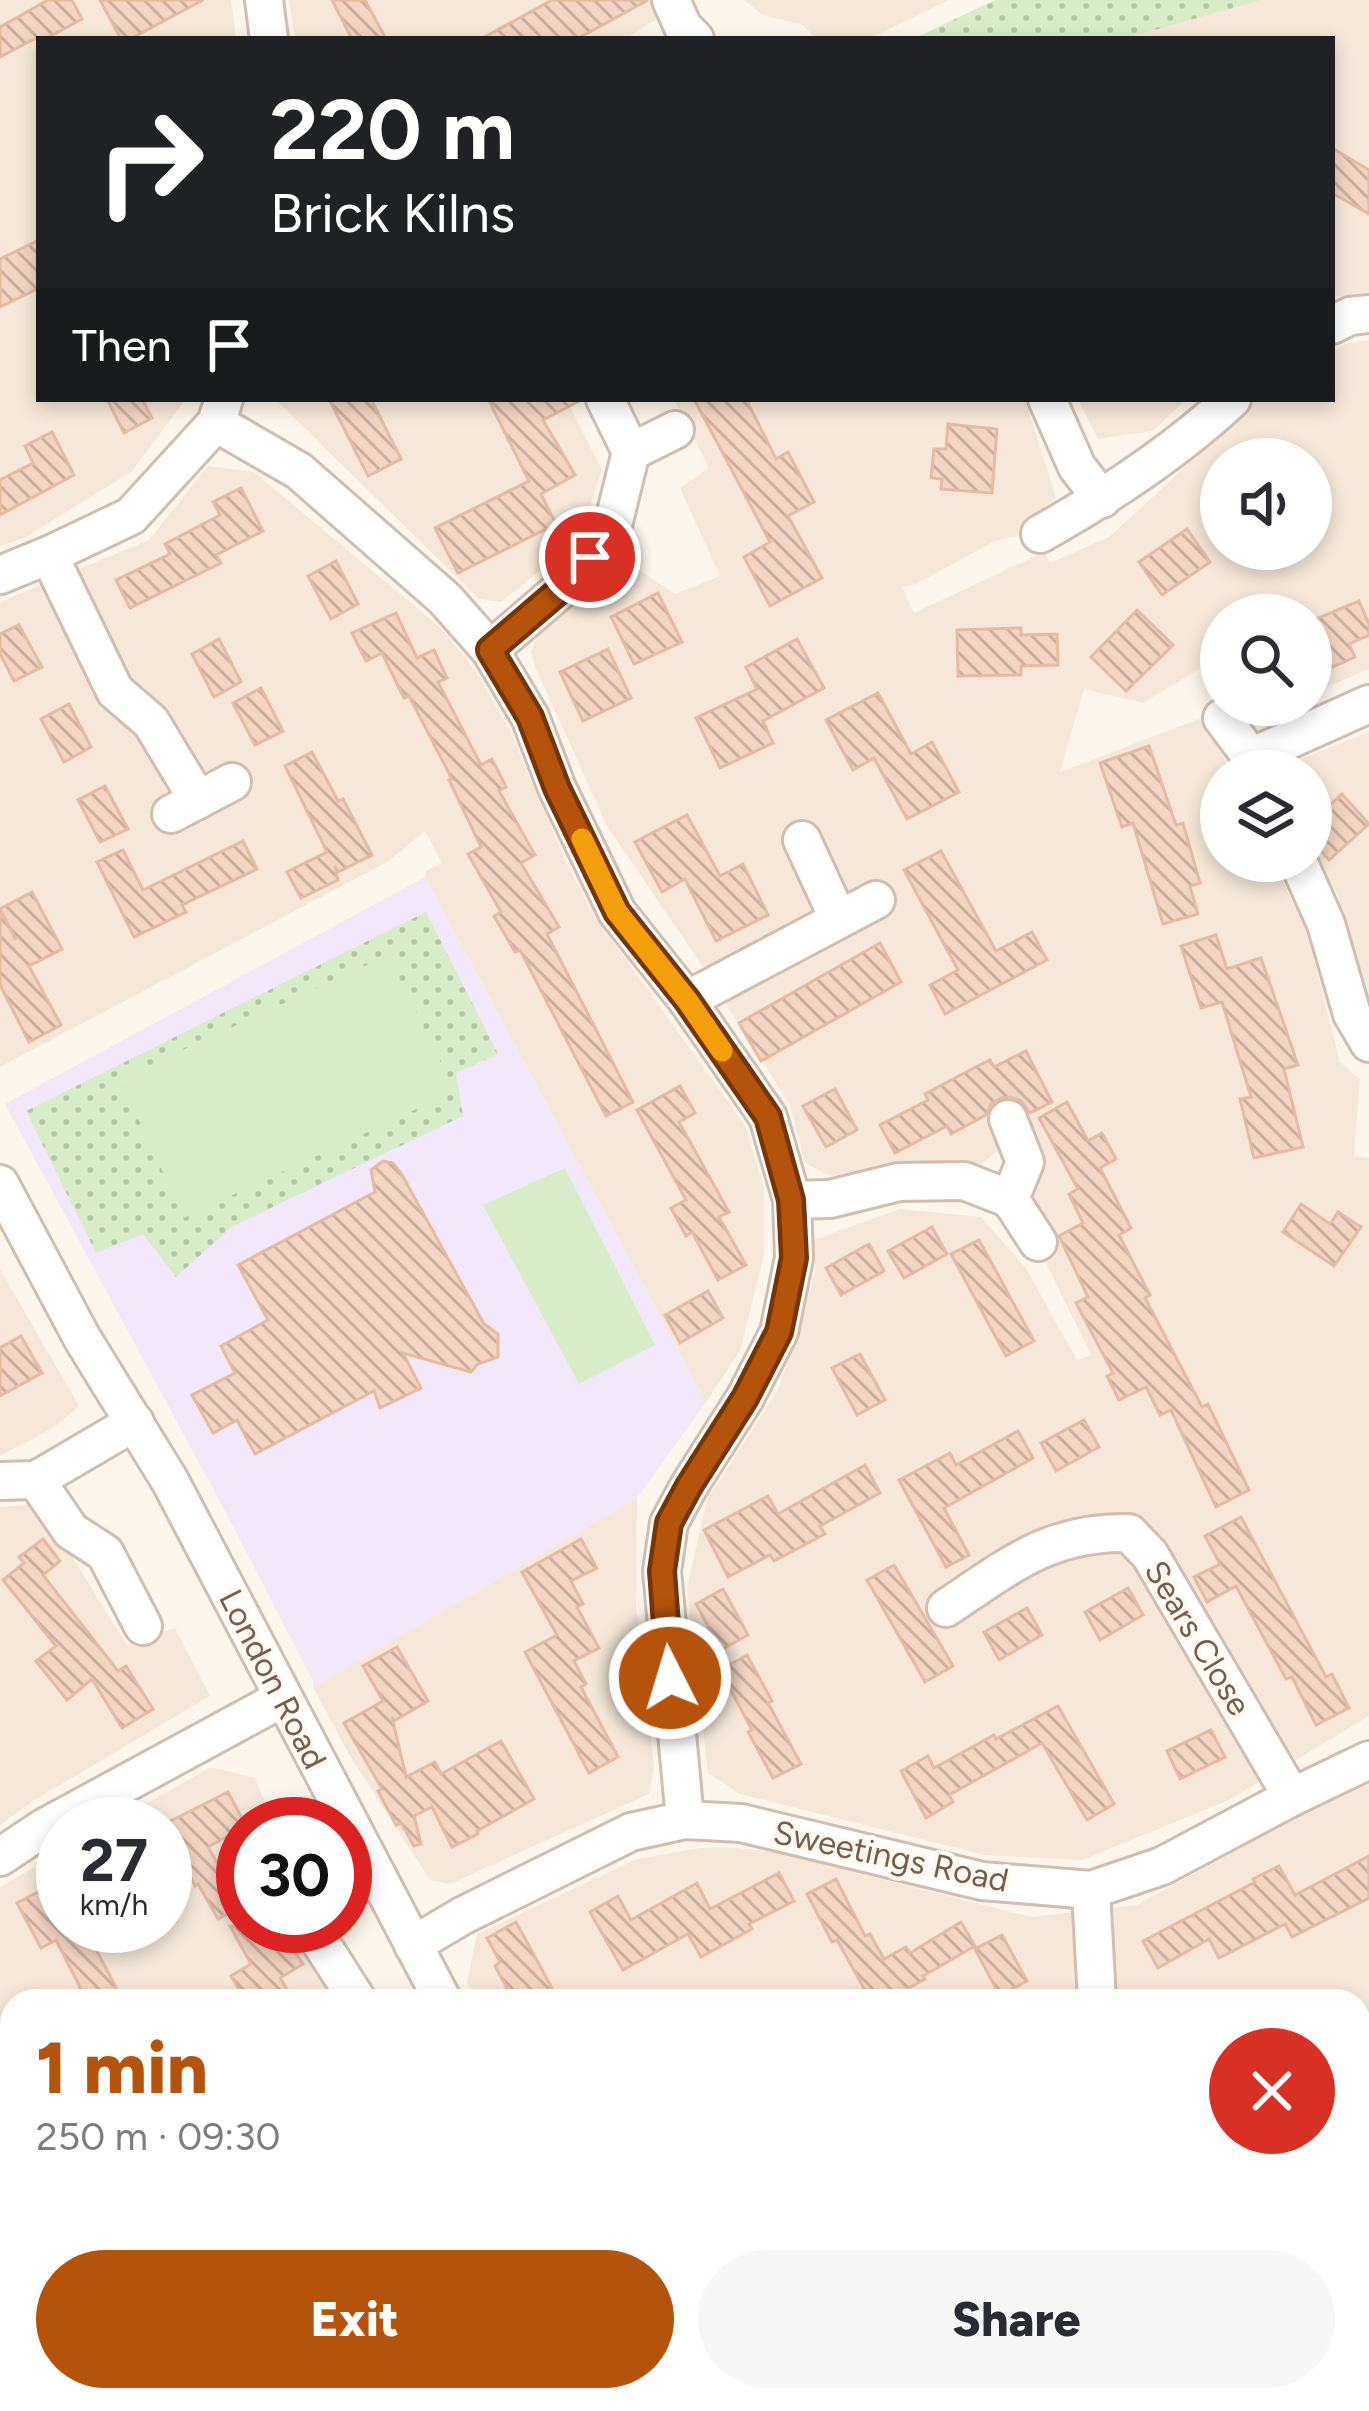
<!DOCTYPE html>
<html lang="en">
<head>
<meta charset="utf-8">
<style>
	:root { --surface:#fff; --page:#f7f7f7; --text:#2b2b33; --muted:#7c7c81; --accent:#b45309 }
	body { margin:0; font-family:Figtree,sans-serif; background:var(--page); color:var(--text); height:100vh; display:flex; flex-direction:column; font-size:45px; white-space:nowrap }
	* { box-sizing:border-box; margin:0 }
	p { font-size:39px; color:var(--muted) }
	.icon { flex:none; width:66px; height:66px; fill:none; stroke:currentColor; stroke-width:2; stroke-linecap:round; stroke-linejoin:round }
	.map { position:relative; flex:1; overflow:hidden }
	.sheet { position:absolute; left:0px; top:1989px; width:1371px; height:423px; display:flex; flex-direction:column; background:var(--surface); border-radius:36px 36px 0 0; box-shadow:0 6px 18px #0003 }
	.sheet>* { flex:none }
	.top-card { position:absolute; left:36px; top:36px; width:1299px; height:366px; border-radius:0px; box-shadow:0 6px 18px #0003; background:#202124; color:#fff; overflow:hidden }
	.fabs { position:absolute; left:1200px; top:438px; display:grid; gap:24px }
	.fabs a { display:grid; place-items:center; width:132px; height:132px; border-radius:50%; background:var(--surface); box-shadow:0 6px 18px #0003; font-size:60px }
	.speed { position:absolute; left:36px; top:1797px; display:flex; gap:24px; font-size:60px; font-weight:700; text-align:center }
	.speed>* { display:grid; place-content:center; width:156px; height:156px; border-radius:50%; background:var(--surface); box-shadow:0 6px 18px #0003; line-height:1 }
	.speed small { font-size:30px; font-weight:400 }
	.speed .limit { border:18px solid #d22; background:#fff; color:#111 }
	.pin { position:absolute; display:grid; place-items:center; width:102px; height:102px; color:#fff; margin:-51px; border:6px solid #fff; border-radius:50%; box-shadow:0 3px 12px #0007 }
	.me { position:absolute; width:132px; margin:-66px; rotate:355deg; stroke-linejoin:round; filter:drop-shadow(0 0 9px #0008) }
	.turn { display:flex; align-items:center; gap:42px; height:252px; padding:0 36px; font-size:54px }
	.turn .icon { width:156px; height:156px; stroke-width:2.5 }
	.turn b { display:block; font-size:84px; line-height:102px }
	.then { display:flex; align-items:center; height:114px; padding:0 36px; background:#0003; gap:24px; font-size:45px }
	.round { display:grid; place-items:center; flex:none; width:126px; height:126px; border-radius:63px; background:var(--page) }
	.overview { display:flex; align-items:center; justify-content:space-between; height:204px; padding:0 36px }
	h1 { font-size:72px; font-weight:800; line-height:90px; color:var(--accent) }
	.button { display:flex; gap:24px; margin-top:auto; padding:24px 36px }
	.button a { flex:1; height:138px; border-radius:72px; background:var(--accent); color:#fff; font-size:48px; font-weight:800; line-height:138px; text-align:center }
	.button a+a { background:var(--page); color:var(--text) }
	.map>svg:first-child { display:block }
	.residential { fill:#f5e8da; fill-rule:evenodd }
	.education { fill:#f3e8fa }
	.grass { fill:url(#grass-dots) }
	.green { fill:#d8ecc9 }
	.building { fill:url(#building-back-hatch); stroke:#e6bba3; stroke-width:3 }
	.lines { fill:none; stroke-linecap:round; stroke-linejoin:round }
	.minor-casing { stroke:#d1beb0; stroke-width:42 }
	.minor { stroke:#fff; stroke-width:36 }
	.route-casing { stroke:#753606; stroke-width:30 }
	.route { stroke:#b45309; stroke-width:21 }
	.slow { stroke:#f59e0b; stroke-width:21 }
	.labels { text-anchor:middle; dominant-baseline:central; stroke-width:9; stroke-linejoin:round; paint-order:stroke }
	.street-label { font-size:33px; fill:#7a5c4d; stroke:#fffaf3 }
</style>
</head>
<body>
<div class="map">
<svg width="1369" height="2411" viewBox="0 0 1369 2411">
	<defs>
		<pattern id="grass-dots" width="8" height="8" patternUnits="userSpaceOnUse" patternTransform="scale(3)"><rect width="8" height="8" fill="#d8ecc9"/><path d="M2 2h.1M6 6h.1" fill="none" stroke="#b4c2a5" stroke-width="1.8" stroke-linecap="round"/></pattern>
		<pattern id="building-back-hatch" width="6" height="6" patternUnits="userSpaceOnUse" patternTransform="scale(3)"><rect width="6" height="6" fill="#f3d5c3"/><path d="M-1 5l2 2M0 0l6 6M5-1l2 2" fill="none" stroke="#cab0a1"/></pattern>
	</defs>
	<rect width="100%" height="100%" fill="#fdf6ec"/>
	<g class="residential">
		<polygon points="0,0 231,0 236,39 39,39 39,399 186,399 131,472 24,538 0,546"/>
		<polygon points="289,0 653,0 661,17 624,39 295,39"/>
		<polygon points="744,0 949,0 868,39 816,39 803,25 763,15"/>
		<polygon points="1261,0 1369,0 1369,293 1332,297 1332,39 1123,39"/>
		<path d="M1369 340V669L1311 694V615H1221V663L1216 659 1143 703 1084 689 1060 772 1204 717 1230 771H1221V861H1273L1306 930 1340 1062 1360 1079 1354 1156 1369 1158V1716L1229 1800 1082 1860 985 1855 740 1794 708 1773 687 1587 707 1500 779 1388 816 1271 811 1241 900 1209 981 1217 1025 1267 1077 1360 1091 1355 1047 1265 1046 1219 998 1150 981 1165 926 1161 830 1176 805 1163 790 1105 697 958 607 826 536 669 531 652 539 631 617 555 675 594 720 576 680 488 709 468 674 399H1025L1056 498 1026 523 1029 533 995 541 916 584 902 587 914 613 1044 552 1050 563 1109 537 1259 399H1332V353L1345 344ZM1221 459H1311V549H1221Z"/>
		<polygon points="275,399 566,399 602,470 584,524 545,567 501,602 479,599"/>
		<polygon points="1078,399 1186,399 1153,431 1098,439"/>
		<polygon points="208,466 254,472 440,627 475,670 509,729 564,858 593,914 745,1125 764,1189 764,1255 740,1351 706,1402 425,877 426,871 442,863 425,831 389,861 0,1067 0,602 149,540"/>
		<polygon points="1369,732 1369,1028 1358,1006 1338,896 1311,849 1311,771 1291,771 1296,761"/>
		<polygon points="0,1269 79,1406 53,1428 0,1456"/>
		<polygon points="637,1498 636,1605 654,1767 649,1794 450,1884 430,1880 350,1756 313,1687"/>
		<polygon points="39,1504 127,1645 175,1628 210,1696 33,1801 0,1825 0,1507"/>
		<polygon points="211,1767 255,1778 274,1824 243,1824 243,1926 288,1926 332,2001 12,2001 12,2400 637,2400 646,2411 0,2411 0,1887 63,1851 63,1926 165,1926 165,1824 111,1824"/>
		<polygon points="1369,1778 1369,2334 1359,2337 1359,2001 477,2001 467,1982 477,1934 637,1859 700,1848 726,1847 770,1851 1031,1917 1137,1905"/>
		<polygon points="697,2400 1285,2400 1289,2411 703,2411"/>
	</g>
	<polygon class="education" points="425,877 706,1402 637,1498 313,1687 313,1681 223,1507 5,1104"/>
	<g class="grass">
		<polygon points="995,0 1261,0 1123,39 913,39"/>
		<polygon points="426,912 498,1054 456,1073 463,1116 233,1226 176,1277 143,1234 96,1253 26,1111"/>
	</g>
	<g class="green">
		<polygon points="388,955 455,1091 184,1218 120,1079"/>
		<polygon points="565,1168 655,1345 579,1384 483,1205"/>
		<polygon points="1369,2334 1369,2411 1289,2411 1285,2400 1359,2400 1359,2337"/>
	</g>
	<g class="building">
		<polygon points="48,0 72,0 82,19 45,39 34,39 0,57 0,27"/>
		<polygon points="100,0 203,0 130,39 121,39"/>
		<polygon points="332,0 365,0 386,39 352,39"/>
		<polygon points="552,0 648,0 577,39 481,39"/>
		<polygon points="1332,148 1369,170 1369,214 1332,193"/>
		<polygon points="39,240 39,288 0,307 0,259"/>
		<polygon points="107,399 142,399 152,418 124,433"/>
		<polygon points="329,399 371,399 401,459 368,476"/>
		<polygon points="488,399 583,399 543,420 575,475 541,494 556,524 458,573 435,528 529,481"/>
		<polygon points="694,399 746,399 776,459 788,452 814,502 788,516 822,578 770,606 744,557 770,542"/>
		<polygon points="948,424 997,429 992,493 941,489 942,479 931,478 934,449 946,449"/>
		<polygon points="52,432 74,475 0,515 0,480 33,463 25,446"/>
		<polygon points="241,488 263,531 216,555 221,563 130,608 116,580 170,554 165,544 220,515 213,502"/>
		<polygon points="1187,529 1210,562 1162,595 1139,562"/>
		<polygon points="336,561 358,604 331,619 308,576"/>
		<polygon points="658,593 682,642 634,664 611,617"/>
		<polygon points="1359,601 1369,624 1369,635 1349,644 1355,657 1321,672 1311,649 1311,621"/>
		<polygon points="1137,610 1173,645 1126,691 1091,657"/>
		<polygon points="396,613 417,658 434,650 447,678 438,682 481,765 492,759 506,787 499,791 535,855 521,863 559,927 547,934 633,1102 606,1116 520,950 515,952 494,916 501,912 468,854 481,847 449,780 452,779 409,696 404,698 382,653 366,661 352,633"/>
		<polygon points="19,625 42,667 14,681 0,654 0,634"/>
		<polygon points="1021,628 1021,635 1057,634 1058,665 1021,666 1021,675 958,676 957,630"/>
		<polygon points="219,639 241,682 214,697 192,654"/>
		<polygon points="797,639 824,688 763,721 773,743 720,768 696,718 757,689 746,667"/>
		<polygon points="608,649 631,698 583,721 560,672"/>
		<polygon points="261,688 283,731 255,745 233,703"/>
		<polygon points="878,693 911,754 932,742 959,792 907,819 874,758 853,770 826,720"/>
		<polygon points="69,704 91,747 64,762 41,719"/>
		<polygon points="1149,746 1176,825 1183,823 1200,883 1190,886 1198,914 1163,924 1133,823 1122,827 1100,763"/>
		<polygon points="312,752 338,801 343,799 372,855 338,872 335,866 338,880 301,898 287,872 327,852 285,766"/>
		<polygon points="105,786 128,829 100,842 78,800"/>
		<polygon points="1342,794 1369,824 1329,860 1311,840 1311,823"/>
		<polygon points="687,815 720,876 743,864 768,915 716,941 685,879 662,892 635,842"/>
		<polygon points="243,841 257,869 182,905 186,912 134,937 97,862 123,850 143,890"/>
		<polygon points="941,851 996,951 1032,932 1047,960 945,1014 930,985 958,970 904,870"/>
		<polygon points="32,892 62,949 29,966 61,1025 29,1042 0,985 0,910 16,940 0,909"/>
		<polygon points="1216,935 1227,969 1261,958 1298,1065 1284,1069 1303,1147 1254,1158 1240,1099 1251,1097 1222,1002 1201,1008 1181,946"/>
		<polygon points="880,943 901,982 761,1061 739,1023"/>
		<polygon points="1026,1051 1052,1102 1030,1113 1021,1101 1010,1097 1001,1098 991,1104 986,1115 951,1134 947,1126 895,1153 880,1125 928,1100 925,1094 972,1069 990,1060 994,1067"/>
		<polygon points="680,1086 695,1113 679,1122 729,1212 719,1217 746,1265 718,1280 692,1232 686,1236 671,1208 686,1200 637,1110"/>
		<polygon points="835,1089 857,1130 826,1147 803,1106"/>
		<polygon points="1067,1102 1088,1141 1102,1133 1116,1159 1100,1168 1131,1228 1119,1235 1150,1295 1145,1298 1202,1407 1208,1404 1249,1490 1216,1507 1171,1410 1160,1415 1146,1387 1119,1400 1107,1376 1113,1373 1076,1303 1088,1297 1059,1236 1083,1223 1069,1194 1078,1189 1039,1118"/>
		<polygon points="383,1161 393,1163 401,1173 484,1324 498,1334 498,1357 478,1364 471,1372 403,1353 421,1388 380,1408 374,1391 255,1454 237,1420 213,1433 192,1395 235,1373 221,1346 268,1320 238,1265 375,1192 371,1170"/>
		<polygon points="1301,1204 1330,1224 1338,1212 1361,1227 1334,1266 1283,1232"/>
		<polygon points="932,1227 947,1254 904,1278 888,1251"/>
		<polygon points="979,1240 1034,1341 1006,1356 951,1254"/>
		<polygon points="869,1244 884,1271 841,1295 826,1268"/>
		<polygon points="708,1291 723,1318 680,1343 665,1315"/>
		<polygon points="21,1336 42,1373 0,1396 0,1348"/>
		<polygon points="860,1354 885,1400 857,1415 832,1368"/>
		<polygon points="1084,1420 1099,1447 1056,1471 1041,1443"/>
		<polygon points="1018,1431 1033,1458 944,1508 969,1555 946,1567 899,1480 950,1453 956,1465"/>
		<polygon points="865,1465 880,1493 820,1526 825,1534 774,1561 770,1555 728,1577 704,1530 768,1496 778,1514"/>
		<polygon points="1241,1517 1326,1677 1332,1674 1349,1708 1316,1725 1292,1677 1286,1679 1236,1586 1207,1602 1194,1577 1220,1564 1205,1536"/>
		<polygon points="43,1539 60,1561 43,1575 118,1671 126,1666 153,1709 122,1728 92,1679 67,1700 36,1661 56,1646 3,1580 24,1563 19,1557"/>
		<polygon points="581,1539 597,1568 571,1581 583,1604 577,1607 599,1648 574,1661 586,1684 581,1687 618,1757 589,1773 525,1652 557,1635 522,1572"/>
		<polygon points="894,1565 953,1666 925,1682 867,1580"/>
		<polygon points="1128,1588 1143,1615 1100,1640 1085,1612"/>
		<polygon points="723,1589 748,1635 721,1650 696,1604"/>
		<polygon points="1027,1608 1042,1635 999,1660 984,1632"/>
		<polygon points="397,1647 428,1701 394,1721 392,1717 406,1777 435,1762 441,1774 501,1741 534,1799 477,1831 478,1834 452,1847 432,1807 414,1816 421,1844 414,1846 401,1823 396,1825 378,1791 382,1789 344,1723 383,1701 363,1666"/>
		<polygon points="747,1655 772,1701 768,1703 801,1764 773,1778 748,1732 752,1730 720,1670"/>
		<polygon points="1058,1706 1114,1804 1087,1820 1042,1743 949,1795 953,1802 926,1818 901,1771 928,1756 934,1768 994,1735 996,1739"/>
		<polygon points="1211,1730 1225,1757 1180,1779 1167,1751"/>
		<polygon points="228,1792 245,1824 243,1828 208,1847 242,1906 218,1919 198,1884 195,1886 165,1824"/>
		<polygon points="1369,1856 1369,1898 1292,1937 1285,1924 1219,1958 1209,1939 1158,1968 1143,1941 1255,1882 1253,1879 1279,1866 1295,1895"/>
		<polygon points="779,1873 794,1901 749,1924 752,1929 701,1957 688,1934 623,1970 590,1912 618,1896 631,1920 697,1883 710,1909"/>
		<polygon points="836,1879 865,1936 870,1934 884,1959 906,1947 910,1953 961,1922 975,1946 923,1976 925,1979 896,1995 899,2001 871,2001 837,1940 832,1942 807,1894"/>
		<polygon points="50,1886 63,1911 63,1926 84,1926 123,2001 87,2001 56,1940 41,1948 17,1903"/>
		<polygon points="516,1922 559,2001 514,2001 495,1966 500,1962 487,1938"/>
		<polygon points="230,1926 277,1926 303,1964 280,1978 294,2001 246,2001 231,1976 251,1964"/>
		<polygon points="1002,1935 1027,1981 1000,1996 975,1949"/>
	</g>
	<g class="lines">
		<g class="minor-casing">
			<g id="minor">
				<polyline points="264,0 269,39"/>
				<polyline points="671,0 683,27 695,39"/>
				<polyline points="1332,325 1350,316 1369,314"/>
				<polyline points="1047,399 1077,467 1102,499"/>
				<polyline points="216,423 299,471 445,599 490,650 530,717 557,788 617,912 687,1000 768,1117 792,1200 794,1258 779,1332 745,1398 689,1486 669,1523 662,1571 685,1820"/>
				<polyline points="631,452 675,430"/>
				<path d="M1040 534C1108 496 1175 452 1232 399"/>
				<polyline points="49,555 115,691 151,722 198,800"/>
				<polyline points="0,575 49,555 131,516 216,423 224,399"/>
				<polyline points="490,650 567,584 612,529 631,452 605,399"/>
				<polyline points="1222,718 1251,757 1258,771"/>
				<polyline points="1251,757 1369,704"/>
				<polyline points="171,814 232,782"/>
				<polyline points="802,840 838,918"/>
				<polyline points="1298,861 1326,924 1352,1014 1369,1043"/>
				<polyline points="687,1000 876,900"/>
				<polyline points="1008,1119 1025,1162 1010,1199"/>
				<polyline points="0,1184 82,1338 170,1481 443,2001"/>
				<polyline points="792,1200 830,1199 899,1182 964,1181 1010,1199 1038,1242"/>
				<polyline points="36,1480 71,1531 105,1553 143,1626"/>
				<polyline points="0,1481 36,1480 135,1422"/>
				<path d="M946 1608C1009 1566 1050 1531 1129 1533L1150 1555 1292 1797"/>
				<polyline points="0,1857 45,1827 283,1698"/>
				<polyline points="1091,1890 1097,2001"/>
				<polyline points="310,1926 358,2001"/>
				<polyline points="413,1945 462,1916 631,1832 685,1820 741,1823 982,1881 1091,1890 1162,1866 1292,1797 1369,1760"/>
				<polyline points="1359,2137 1369,2132"/>
				<polyline points="0,2290 12,2296"/>
				<polyline points="124,2400 133,2411"/>
				<polyline points="666,2400 672,2411"/>
				<polyline points="1061,2400 1066,2411"/>
			</g>
		</g>
		<use href="#minor" class="minor"/>
	</g>
	<g class="lines">
		<g class="route-casing">
			<polyline id="route" points="590,557 567,584 490,650 530,717 557,788 617,912 687,1000 768,1117 791,1200 794,1258 779,1332 745,1398 689,1486 669,1523 662,1571 670,1678"/>
		</g>
		<use href="#route" class="route"/>
		<polyline class="slow" points="582,839 617,912 687,1000 722,1051"/>
	</g>
	<g class="labels">
		<g class="street-label">
			<text transform="translate(1198 1638) rotate(59)">Sears Close</text>
			<text transform="translate(273 1679) rotate(63)">London Road</text>
			<text transform="translate(891 1856) rotate(12)">Sweetings Road</text>
		</g>
	</g>
</svg>
<div class="fabs">
<a><svg class="icon" aria-label="sound" viewBox="0 0 24 24"><path d="M4 9h4l5-4v14l-5-4H4zM17 9q2 3 0 6"/></svg></a>
<a><svg class="icon" aria-label="search" viewBox="0 0 24 24"><circle cx="10" cy="10" r="6"/><path d="M15 15l6 6"/></svg></a>
<a><svg class="icon" aria-label="layers" viewBox="0 0 24 24"><path d="M12 4l9 5-9 5-9-5zM3 14l9 5 9-5"/></svg></a>
</div>
<div class="speed"><div>27<small>km/h</small></div><div class="limit">30</div></div>
<div class="pin" style="left:590px;top:557px;background:#d93025"><svg class="icon" aria-label="arrive" viewBox="0 0 24 24"><path d="M6 21V4h12l-3 4 3 4H6"/></svg></div>
<svg class="me" style="left:670px;top:1678px" viewBox="-20 -20 40 40"><circle r="17" fill="#b45309" stroke="#fff" stroke-width="3"/><path d="M0-11L8 9 0 5-8 9z" fill="#fff"/></svg>
<div class="top-card">
<div class="turn"><svg class="icon" aria-label="right" viewBox="0 0 24 24"><path d="M7 20v-9h11M14 6l5 5-5 5"/></svg><div><b>220 m</b>Brick Kilns</div></div>
<div class="then">Then<svg class="icon" aria-label="arrive" viewBox="0 0 24 24"><path d="M6 21V4h12l-3 4 3 4H6"/></svg></div>
</div>
<section class="sheet">
<div class="overview"><div><h1>1 min</h1><p>250 m · 09:30</p></div><a class="round" style="background:#d93025;color:#fff"><svg class="icon" aria-label="close" viewBox="0 0 24 24"><path d="M6 6l12 12M18 6L6 18"/></svg></a></div>
<div class="button"><a>Exit</a><a>Share</a></div>
</section>
</div>
</body>
</html>
